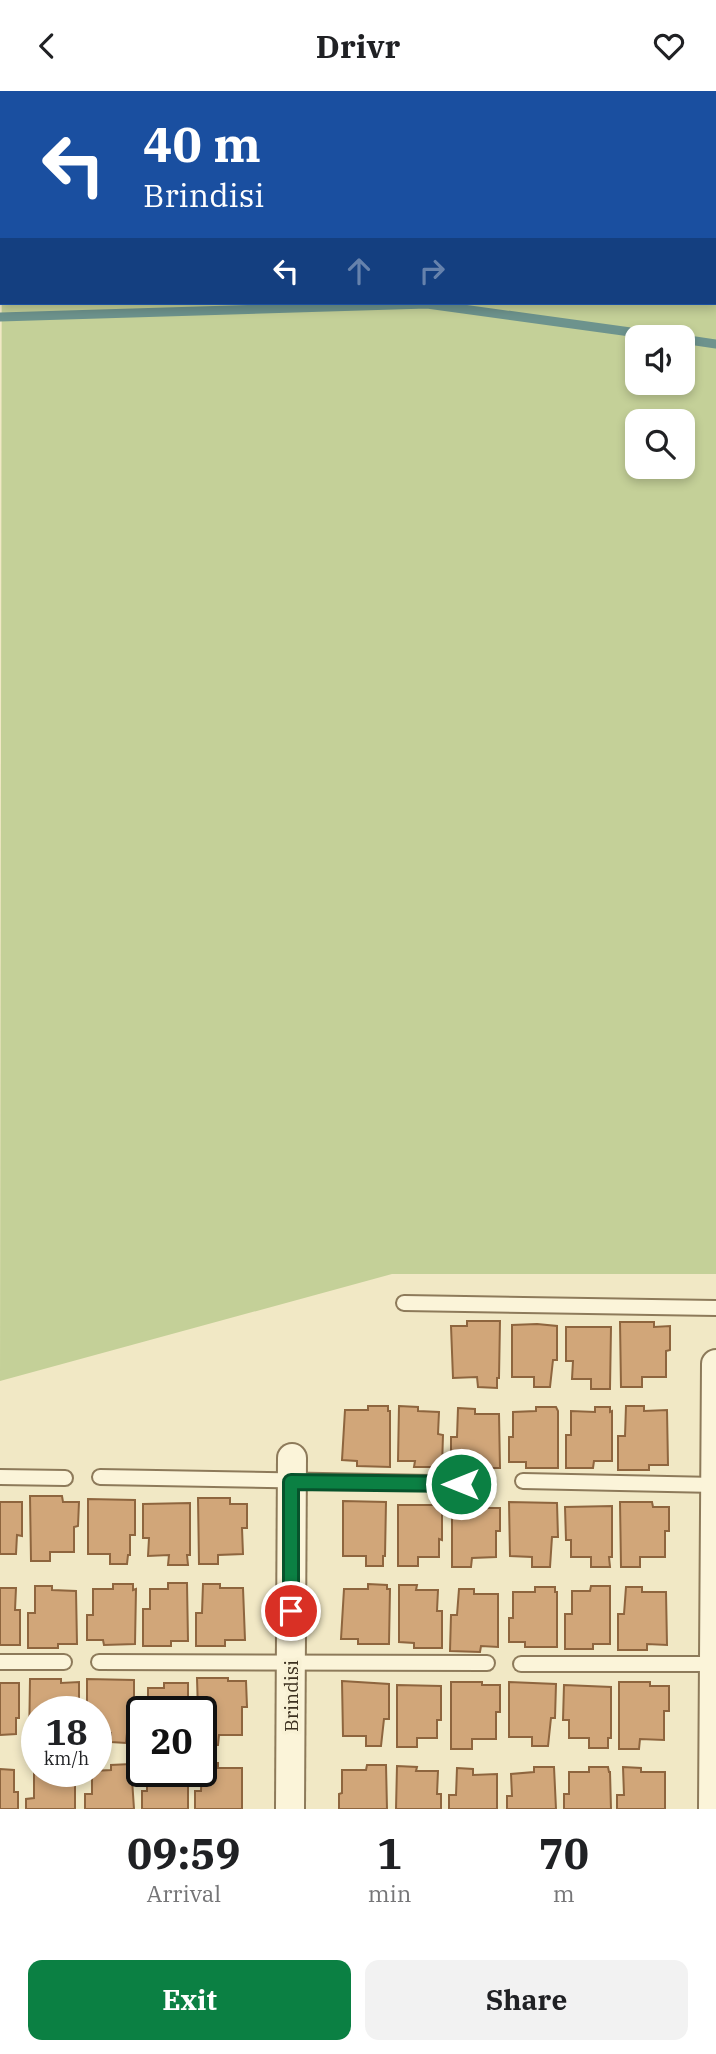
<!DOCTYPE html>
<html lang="en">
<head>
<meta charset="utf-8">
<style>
	:root { --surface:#fff; --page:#f2f2f2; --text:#202124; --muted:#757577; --accent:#0b8043 }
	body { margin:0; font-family:"IBM Plex Serif",serif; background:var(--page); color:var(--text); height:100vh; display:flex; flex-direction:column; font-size:26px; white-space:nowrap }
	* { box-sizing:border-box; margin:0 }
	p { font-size:23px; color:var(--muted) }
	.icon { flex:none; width:38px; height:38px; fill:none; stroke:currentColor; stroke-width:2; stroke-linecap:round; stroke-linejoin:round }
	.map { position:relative; height:1718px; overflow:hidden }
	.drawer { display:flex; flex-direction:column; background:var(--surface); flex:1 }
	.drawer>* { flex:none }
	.hud { position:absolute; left:0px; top:0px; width:718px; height:214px; box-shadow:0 4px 10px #0003; background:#1a4fa0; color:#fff; overflow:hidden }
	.buttons { position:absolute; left:625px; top:234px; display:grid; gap:14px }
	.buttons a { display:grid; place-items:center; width:70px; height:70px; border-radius:14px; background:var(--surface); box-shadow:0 4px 10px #0003; font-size:35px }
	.speed { position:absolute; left:21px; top:1605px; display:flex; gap:14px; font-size:35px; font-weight:700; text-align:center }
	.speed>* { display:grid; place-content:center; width:91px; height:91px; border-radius:50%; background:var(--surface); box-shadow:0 4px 10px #0003; line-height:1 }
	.speed small { font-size:18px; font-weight:400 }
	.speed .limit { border:4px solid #111; border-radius:10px; background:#fff; color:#111 }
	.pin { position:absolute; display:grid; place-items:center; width:60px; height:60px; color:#fff; margin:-30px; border:4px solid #fff; border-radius:50%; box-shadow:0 2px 7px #0007 }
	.me { position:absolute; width:77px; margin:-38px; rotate:270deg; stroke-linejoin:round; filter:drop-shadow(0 0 5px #0008) }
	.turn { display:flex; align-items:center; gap:24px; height:147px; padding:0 28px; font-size:32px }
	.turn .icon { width:91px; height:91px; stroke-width:2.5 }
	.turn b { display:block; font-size:49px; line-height:60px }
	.lanes { display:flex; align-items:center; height:66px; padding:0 28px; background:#0003; justify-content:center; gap:35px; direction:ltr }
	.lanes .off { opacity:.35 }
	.eta { display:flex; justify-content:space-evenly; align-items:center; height:119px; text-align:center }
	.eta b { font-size:42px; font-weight:700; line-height:49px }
	.action { display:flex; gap:14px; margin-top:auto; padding:14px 28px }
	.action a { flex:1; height:80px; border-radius:14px; background:var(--accent); color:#fff; font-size:28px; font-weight:700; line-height:80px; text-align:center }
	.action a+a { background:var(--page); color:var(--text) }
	header { display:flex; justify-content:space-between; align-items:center; height:91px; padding:0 28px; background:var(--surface); font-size:32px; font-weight:700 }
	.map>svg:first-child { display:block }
	.green { fill:#c4d098; fill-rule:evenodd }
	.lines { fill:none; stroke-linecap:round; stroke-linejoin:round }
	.stream { stroke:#6d938d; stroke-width:9 }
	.building { fill:#d1a679; stroke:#8e653e; stroke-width:2 }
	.lane-casing { stroke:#8d7a5a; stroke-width:18 }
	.street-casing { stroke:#8d7a5a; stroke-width:32 }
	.lane { stroke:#fbf4d9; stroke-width:14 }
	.street { stroke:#fbf4d9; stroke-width:28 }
	.route-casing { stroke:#07532c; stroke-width:18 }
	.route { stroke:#0b8043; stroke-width:12 }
	.labels { text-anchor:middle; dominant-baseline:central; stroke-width:7; stroke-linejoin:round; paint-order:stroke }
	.street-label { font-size:19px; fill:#3c301f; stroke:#f8f1d5 }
</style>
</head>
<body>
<header><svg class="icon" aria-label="back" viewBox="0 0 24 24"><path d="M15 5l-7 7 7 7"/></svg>Drivr<svg class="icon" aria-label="heart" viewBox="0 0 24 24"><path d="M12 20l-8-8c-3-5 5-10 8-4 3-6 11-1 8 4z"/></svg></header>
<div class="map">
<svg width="716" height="1718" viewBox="0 0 716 1718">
	<rect width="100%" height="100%" fill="#f1e8c5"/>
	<g class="green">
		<polygon points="397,0 687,0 690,2 395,2"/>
		<path d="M2 17V212H716V18V1183H392L0 1290ZM637 247H682V292H637ZM637 331H682V376H637Z"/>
	</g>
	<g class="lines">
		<g class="stream">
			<polyline points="0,226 427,213 674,247"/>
			<polyline points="682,248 716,253"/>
		</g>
	</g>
	<g class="building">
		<polygon points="467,1230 500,1230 499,1287 497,1287 497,1297 478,1296 477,1286 453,1287 451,1235 467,1235"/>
		<polygon points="620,1231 654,1231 654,1236 670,1235 670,1259 666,1260 666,1286 642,1286 642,1296 621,1296"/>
		<polygon points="537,1233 557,1235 557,1269 553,1269 550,1296 534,1296 534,1286 512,1286 512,1234"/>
		<polygon points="566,1236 611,1236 610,1298 591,1298 591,1288 572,1288 573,1270 566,1270"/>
		<polygon points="368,1315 388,1315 388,1320 390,1320 390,1376 357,1375 357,1370 342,1369 345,1319 368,1319"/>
		<polygon points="399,1315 418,1316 418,1320 439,1321 438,1343 443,1344 442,1376 414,1376 415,1370 398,1370"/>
		<polygon points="626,1315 644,1315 644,1320 667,1319 668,1374 649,1374 649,1379 618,1379 618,1345 625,1345"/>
		<polygon points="536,1316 556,1316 558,1320 558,1377 526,1377 526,1371 509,1371 509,1346 513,1346 513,1321 536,1320"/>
		<polygon points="595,1316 610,1316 610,1321 612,1320 612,1370 594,1370 593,1377 566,1377 566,1344 571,1344 571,1320 595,1321"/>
		<polygon points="458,1317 475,1318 475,1323 499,1323 500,1377 482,1377 482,1381 451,1381 451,1346 457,1346"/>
		<polygon points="30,1405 62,1405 63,1411 79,1411 78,1435 74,1436 74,1461 50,1461 50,1470 31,1470"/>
		<polygon points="198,1407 230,1407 230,1413 247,1413 247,1437 242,1437 243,1463 218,1464 218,1473 199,1473"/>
		<polygon points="88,1408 135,1409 135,1444 130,1444 130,1464 128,1464 127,1473 110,1473 110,1463 88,1463"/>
		<polygon points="343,1410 386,1411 385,1465 383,1465 383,1475 366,1475 366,1465 343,1465"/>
		<polygon points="0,1411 22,1411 22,1445 17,1444 16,1463 0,1463"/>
		<polygon points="452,1411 483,1411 484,1417 500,1417 500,1440 496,1440 496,1466 472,1467 471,1476 452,1476"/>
		<polygon points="509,1411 557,1412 558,1446 552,1446 550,1476 532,1476 532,1466 510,1465"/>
		<polygon points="620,1411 652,1411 653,1416 669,1416 669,1440 665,1440 665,1466 640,1466 640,1476 621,1476"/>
		<polygon points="190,1412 190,1464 187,1464 188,1474 168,1474 169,1464 148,1465 149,1447 143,1447 143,1413"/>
		<polygon points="398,1414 442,1414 442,1449 439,1448 439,1466 418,1466 418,1475 398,1475"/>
		<polygon points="612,1415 612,1466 609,1466 610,1476 591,1476 591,1466 571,1466 571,1449 566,1449 565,1416"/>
		<polygon points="168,1492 187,1492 188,1550 171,1550 171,1555 143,1555 143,1518 150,1518 150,1498 168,1498"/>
		<polygon points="113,1493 133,1493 133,1499 136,1498 135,1553 104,1554 103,1549 87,1549 87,1524 93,1524 93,1498 113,1498"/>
		<polygon points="203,1493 220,1493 220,1497 243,1497 245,1549 225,1549 225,1555 196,1555 196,1522 202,1522"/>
		<polygon points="368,1493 387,1494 387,1498 390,1498 389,1553 358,1553 358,1548 341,1548 344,1498 368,1498"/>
		<polygon points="399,1494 417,1494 416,1499 438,1499 437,1520 442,1520 442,1557 414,1557 414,1552 399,1551"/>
		<polygon points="35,1495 52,1495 52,1499 76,1500 77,1553 58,1553 58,1557 28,1557 28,1522 35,1522"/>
		<polygon points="591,1495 610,1495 610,1553 593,1553 593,1558 565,1558 565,1523 572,1523 572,1500 590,1500"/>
		<polygon points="535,1496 555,1496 555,1501 557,1501 557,1556 525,1556 525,1551 509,1551 509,1527 513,1527 513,1501 535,1501"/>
		<polygon points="626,1496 642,1496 642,1501 666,1501 667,1554 647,1553 647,1559 618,1559 618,1523 624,1523"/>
		<polygon points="0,1497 16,1497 15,1519 20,1519 20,1554 0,1554"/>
		<polygon points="459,1498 474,1498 474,1503 498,1503 498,1556 481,1555 480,1561 450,1560 451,1524 457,1524"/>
		<polygon points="197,1587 228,1587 228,1590 246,1590 247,1616 242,1616 242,1644 219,1644 218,1654 201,1654 201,1620 198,1620"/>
		<polygon points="30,1588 61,1588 61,1592 79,1591 79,1617 67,1617 67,1620 37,1620 37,1654 29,1654"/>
		<polygon points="87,1588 134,1589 134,1625 130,1625 130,1642 127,1642 126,1652 111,1651 111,1642 96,1642 96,1620 87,1620"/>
		<polygon points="342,1590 389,1593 389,1628 384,1628 381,1655 366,1655 366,1645 343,1645"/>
		<polygon points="451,1591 482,1591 482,1594 500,1594 500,1621 496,1621 496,1648 472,1648 472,1658 451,1658"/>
		<polygon points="509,1591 556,1593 555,1627 551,1627 548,1655 532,1655 532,1646 509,1646"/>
		<polygon points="619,1591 650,1591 650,1595 669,1595 669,1620 664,1620 664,1649 640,1648 639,1658 619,1658"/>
		<polygon points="0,1592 19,1592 19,1627 16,1627 16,1643 0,1644"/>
		<polygon points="164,1592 188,1592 188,1620 148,1620 148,1597 164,1597"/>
		<polygon points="397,1594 441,1595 441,1629 437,1629 437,1647 417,1647 417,1656 397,1656"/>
		<polygon points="564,1594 611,1596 611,1647 608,1647 608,1657 589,1657 589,1647 569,1647 569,1629 563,1629"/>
		<polygon points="202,1672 218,1672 218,1677 242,1677 242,1718 195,1718 195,1700 201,1700"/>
		<polygon points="131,1673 134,1718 85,1718 85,1703 92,1703 92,1680 111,1679 111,1674"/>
		<polygon points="367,1674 386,1674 387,1718 339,1718 339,1703 342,1702 342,1679 366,1679"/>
		<polygon points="34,1675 37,1675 37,1680 75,1681 75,1718 26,1718 26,1708 34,1707"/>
		<polygon points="397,1675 417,1676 416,1680 438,1680 437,1703 441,1703 441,1718 396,1718"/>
		<polygon points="534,1676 554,1676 556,1718 507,1718 507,1705 512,1705 511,1683 534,1681"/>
		<polygon points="589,1676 608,1676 609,1681 610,1681 611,1718 564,1718 564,1703 569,1703 569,1681 589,1681"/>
		<polygon points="623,1676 641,1677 641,1681 665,1681 665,1718 617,1718 617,1704 624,1704"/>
		<polygon points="457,1677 473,1678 473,1684 497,1683 497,1718 449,1718 449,1704 456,1704"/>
		<polygon points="0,1678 14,1679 14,1701 18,1701 18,1718 0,1718"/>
		<polygon points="147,1680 188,1680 188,1718 142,1718 142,1700 147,1700"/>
	</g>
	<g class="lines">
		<g class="lane-casing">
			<g id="lane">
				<polyline points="404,1212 716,1217"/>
				<polyline points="0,1386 65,1387"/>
				<polyline points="100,1386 488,1393"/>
				<polyline points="523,1390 716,1394"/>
				<polyline points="0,1571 64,1571"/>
				<polyline points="99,1571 487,1572"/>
				<polyline points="521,1573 716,1573"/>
			</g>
		</g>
		<g class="street-casing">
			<g id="street">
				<polyline points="290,1718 292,1367"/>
				<polyline points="713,1718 716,1273"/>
			</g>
		</g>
		<use href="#lane" class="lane"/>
		<use href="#street" class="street"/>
	</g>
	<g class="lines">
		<g class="route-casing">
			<polyline id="route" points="291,1520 291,1391 461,1393"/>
		</g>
		<use href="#route" class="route"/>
	</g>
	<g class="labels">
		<g class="street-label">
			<text transform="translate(291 1605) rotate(-90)">Brindisi</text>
		</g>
	</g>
</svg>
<div class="buttons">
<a><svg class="icon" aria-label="sound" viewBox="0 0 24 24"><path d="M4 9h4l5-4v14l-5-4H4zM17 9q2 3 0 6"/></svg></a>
<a><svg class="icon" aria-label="search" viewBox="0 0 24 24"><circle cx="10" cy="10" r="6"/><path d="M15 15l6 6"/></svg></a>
</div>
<div class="speed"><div>18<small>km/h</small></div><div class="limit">20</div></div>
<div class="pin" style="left:291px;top:1520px;background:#d93025"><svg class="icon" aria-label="arrive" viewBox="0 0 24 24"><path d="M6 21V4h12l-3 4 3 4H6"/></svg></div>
<svg class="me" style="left:461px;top:1393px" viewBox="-20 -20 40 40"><circle r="17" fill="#0b8043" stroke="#fff" stroke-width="3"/><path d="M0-11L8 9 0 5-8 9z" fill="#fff"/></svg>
<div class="hud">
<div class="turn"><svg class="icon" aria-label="left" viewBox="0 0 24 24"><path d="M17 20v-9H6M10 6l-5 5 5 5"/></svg><div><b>40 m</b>Brindisi</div></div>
<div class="lanes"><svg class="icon" aria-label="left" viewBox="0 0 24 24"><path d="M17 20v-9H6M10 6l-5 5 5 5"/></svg><svg class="icon off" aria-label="ahead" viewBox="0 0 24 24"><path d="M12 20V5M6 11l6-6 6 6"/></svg><svg class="icon off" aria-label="right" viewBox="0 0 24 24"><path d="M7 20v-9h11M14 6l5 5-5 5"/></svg></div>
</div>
</div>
<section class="drawer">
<div class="eta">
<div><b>09:59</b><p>Arrival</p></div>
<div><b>1</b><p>min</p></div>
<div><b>70</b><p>m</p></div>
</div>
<div class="action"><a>Exit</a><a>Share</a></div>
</section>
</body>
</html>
